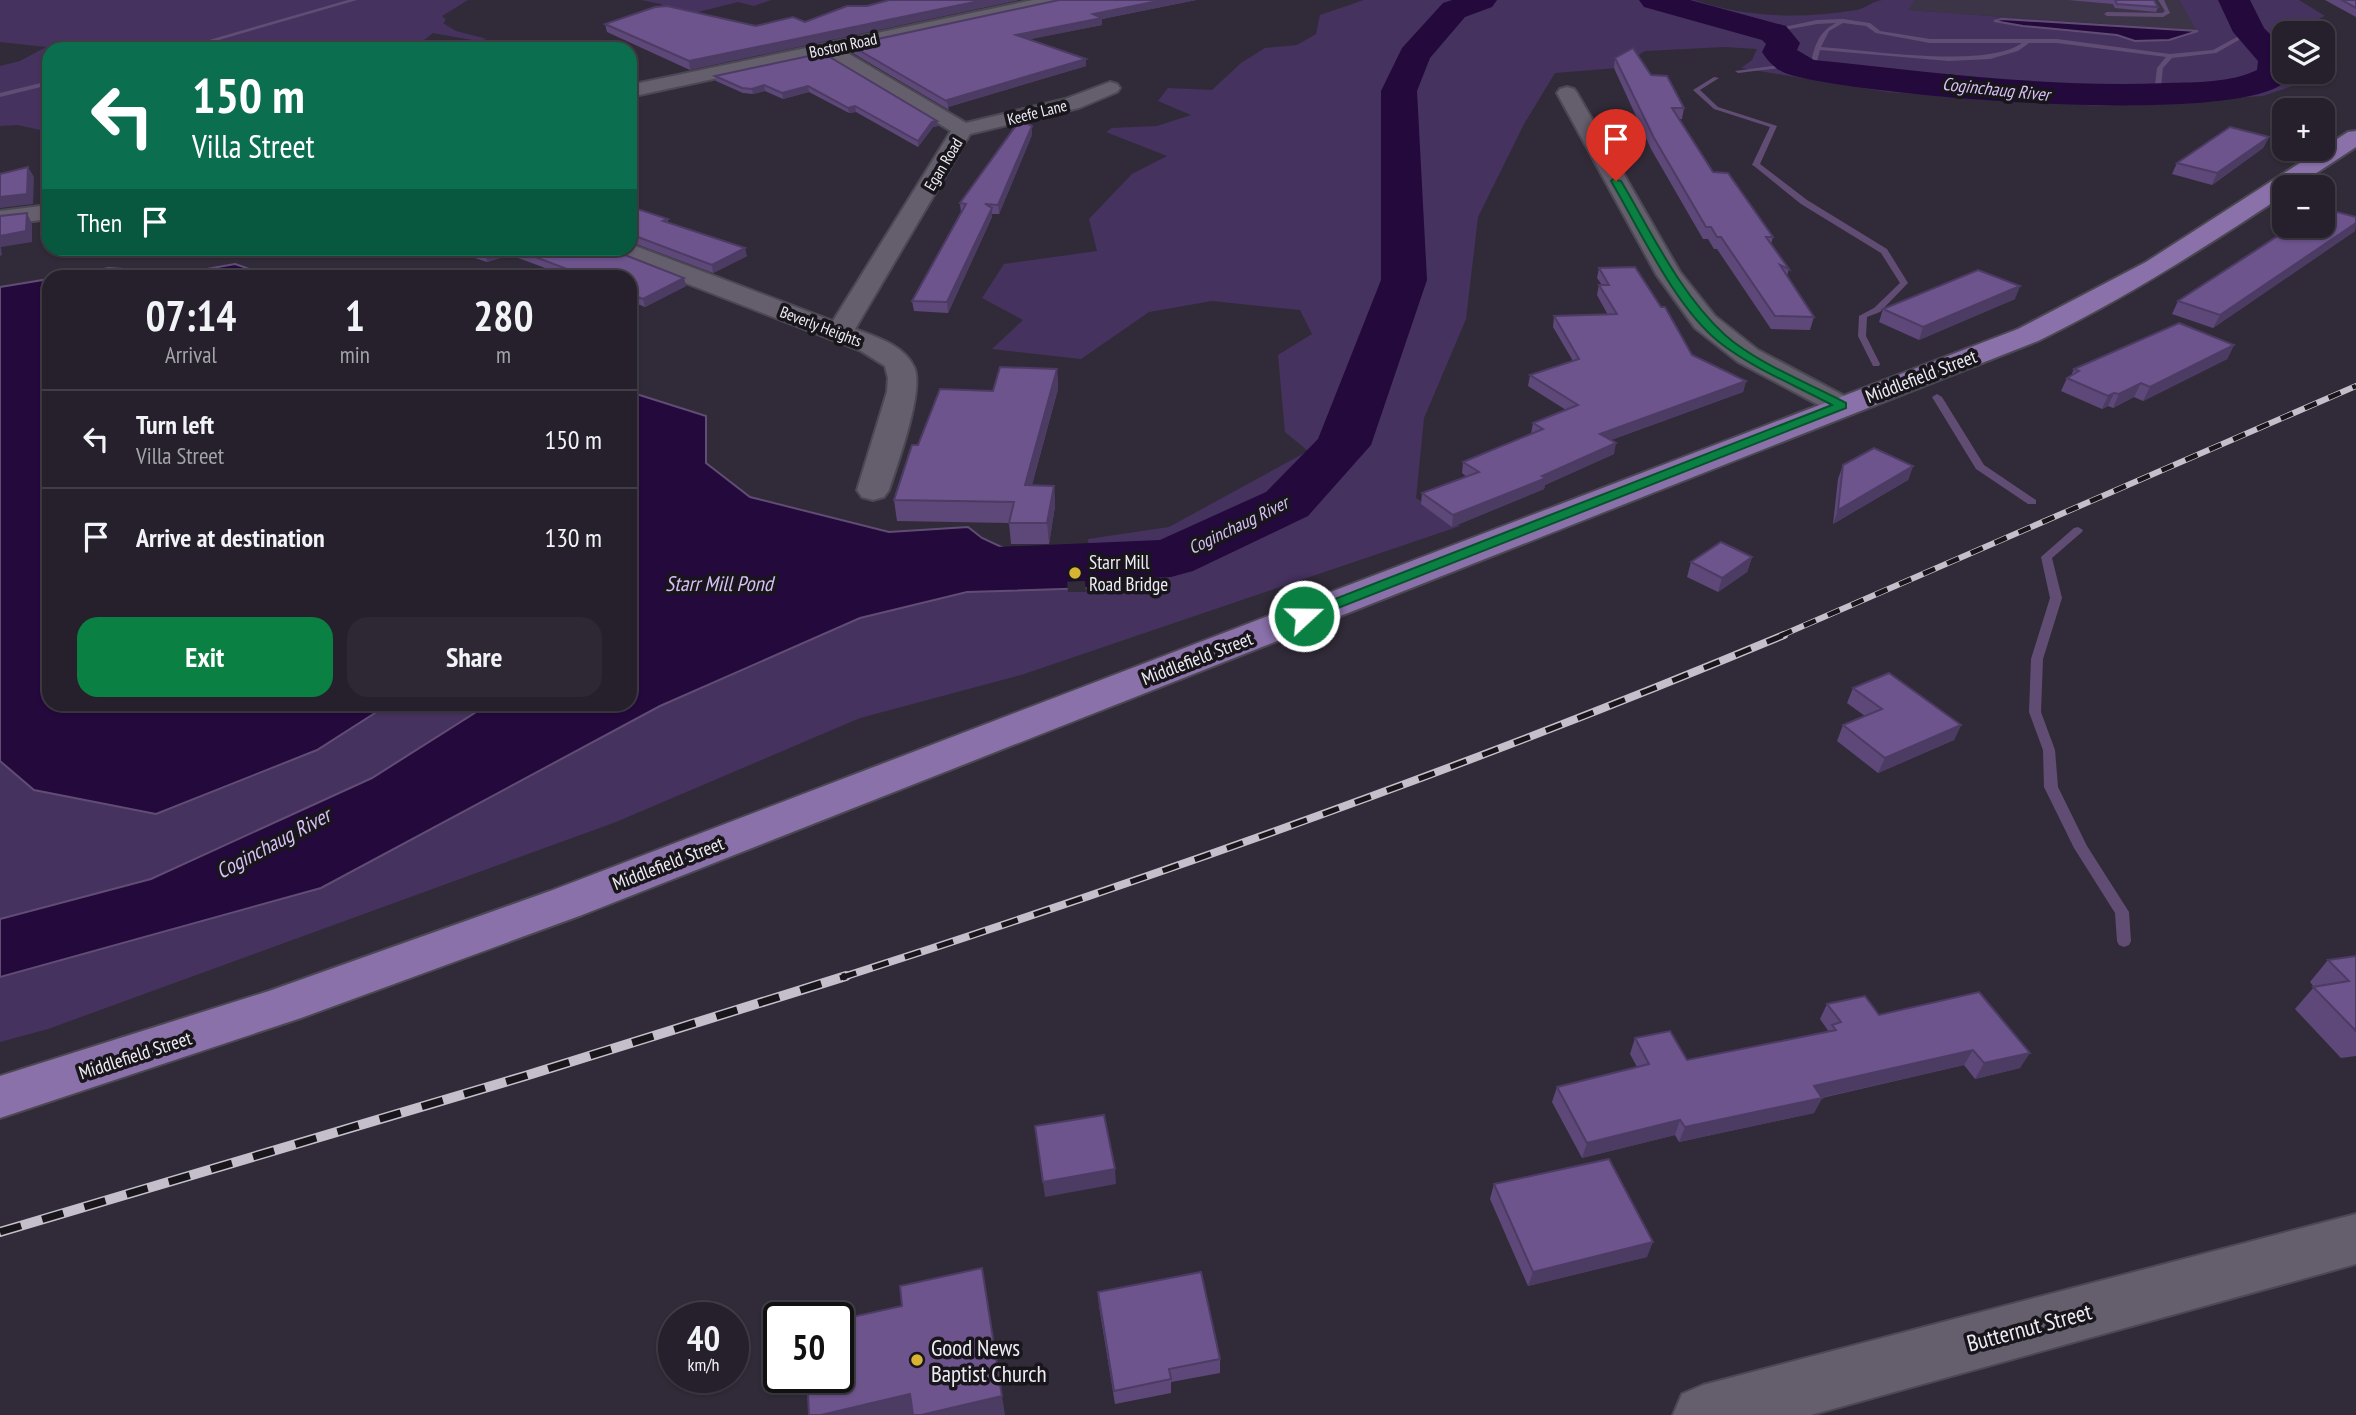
<!DOCTYPE html>
<html lang="en">
<head>
<meta charset="utf-8">
<style>
	:root { --surface:#25202b; --page:#2d2833; --text:#f1f3f6; --muted:#a3a3a9; --line:#423e47; --accent:#0b8043 }
	body { margin:0; font-family:"PT Sans Narrow",sans-serif; background:var(--page); color:var(--text); height:100vh; display:flex; flex-direction:column; font-size:26px; white-space:nowrap }
	* { box-sizing:border-box; margin:0 }
	p { font-size:23px; color:var(--muted) }
	.icon { flex:none; width:38px; height:38px; fill:none; stroke:currentColor; stroke-width:2; stroke-linecap:round; stroke-linejoin:round }
	.map { position:relative; flex:1; overflow:hidden }
	.details { position:absolute; left:42px; top:270px; width:595px; height:441px; display:flex; flex-direction:column; background:var(--surface); border-radius:21px; box-shadow:0 2px 5px #0004,0 0 0 2px var(--line) }
	.details>* { flex:none }
	.guide { position:absolute; left:42px; top:42px; width:595px; height:214px; border-radius:21px; box-shadow:0 2px 5px #0004,0 0 0 2px var(--line); background:#0b6e4f; color:#fff; overflow:hidden }
	.controls { position:absolute; left:2272px; top:21px; display:grid; gap:14px }
	.controls a { display:grid; place-items:center; width:63px; height:63px; border-radius:14px; background:var(--surface); box-shadow:0 2px 5px #0004,0 0 0 2px var(--line); font-size:35px }
	.speed { position:absolute; left:658px; top:1302px; display:flex; gap:14px; font-size:35px; font-weight:700; text-align:center }
	.speed>* { display:grid; place-content:center; width:91px; height:91px; border-radius:50%; background:var(--surface); box-shadow:0 2px 5px #0004,0 0 0 2px var(--line); line-height:1 }
	.speed small { font-size:18px; font-weight:400 }
	.speed .limit { border:4px solid #111; border-radius:10px; background:#fff; color:#111 }
	.pin { position:absolute; display:grid; place-items:center; width:60px; height:60px; color:#fff; margin:-72px -30px; border-radius:50% 50% 50% 0; rotate:-45deg; box-shadow:0 0 7px #0007 }
	.pin .icon { rotate:45deg }
	.me { position:absolute; width:77px; margin:-38px; rotate:69deg; stroke-linejoin:round; filter:drop-shadow(0 0 5px #0008) }
	.turn { display:flex; align-items:center; gap:24px; height:147px; padding:0 35px; font-size:32px }
	.turn .icon { width:91px; height:91px; stroke-width:2.5 }
	.turn b { display:block; font-size:49px; line-height:60px }
	.then { display:flex; align-items:center; height:66px; padding:0 35px; background:#0003; gap:14px; font-size:26px }
	.eta { display:flex; justify-content:space-evenly; align-items:center; height:119px; text-align:center }
	.eta b { font-size:42px; font-weight:700; line-height:49px }
	.primary-button { display:flex; gap:14px; margin-top:auto; padding:14px 35px }
	.primary-button a { flex:1; height:80px; border-radius:21px; background:var(--accent); color:#fff; font-size:28px; font-weight:700; line-height:80px; text-align:center }
	.primary-button a+a { background:var(--page); color:var(--text) }
	ul { padding:0; list-style:none }
	li { display:flex; align-items:center; gap:21px; height:98px; padding:0 35px; border-top:2px solid var(--line) }
	li div { flex:1 }
	li b { display:block; font-size:26px }
	li em { font-style:normal }
	.map>svg:first-child { display:block }
	.built { fill:#3c3447 }
	.green { fill:#46325f }
	.water { fill:#24093d; stroke:#614d74; stroke-width:2 }
	.pier { fill:#312b39 }
	.lines { fill:none; stroke-linecap:round; stroke-linejoin:round }
	.stream { fill:#614d74; fill-rule:evenodd }
	.river { fill:#24093d; fill-rule:evenodd }
	.minor-casing { stroke:#4c4853; stroke-width:4 }
	.major-casing { stroke:#4c4853; stroke-width:4 }
	.minor { fill:#645e6d; fill-rule:evenodd }
	.major { fill:#8a71aa; fill-rule:evenodd }
	.rail-far2-casing { stroke:#c4bfca; stroke-width:6 }
	.rail-far1-casing { stroke:#c4bfca; stroke-width:8 }
	.rail-casing { stroke:#c4bfca; stroke-width:10 }
	.rail-far2 { stroke:#18151b; stroke-width:4.5; stroke-dasharray:13; stroke-linecap:butt }
	.rail-far1 { stroke:#18151b; stroke-width:5; stroke-dasharray:17; stroke-linecap:butt }
	.rail { stroke:#18151b; stroke-width:7; stroke-dasharray:22; stroke-linecap:butt }
	.wall { fill:#5e4879 }
	.shaded-wall { fill:#4c3b63 }
	.building { fill:#6d548d; stroke:#4c3b63; stroke-width:2 }
	.route { fill:#0b8043; stroke:#07532c; stroke-width:2 }
	.poi-dot { fill:#d7b434; stroke:#18151b; stroke-width:2.5 }
	.labels { text-anchor:middle; dominant-baseline:central; stroke-width:7; stroke-linejoin:round; paint-order:stroke }
	.far-street-label { font-size:16px; fill:#efebf5; stroke:#18151b }
	.far-water-label { font-size:18px; font-style:italic; fill:#d5c0f4; stroke:#18151b }
	.street-label { font-size:19px; fill:#efebf5; stroke:#18151b }
	.poi-label { font-size:19px; fill:#efebf5; stroke:#18151b; text-anchor:start }
	.water-label { font-size:21px; font-style:italic; fill:#d5c0f4; stroke:#18151b }
	.near-street-label { font-size:23px; fill:#efebf5; stroke:#18151b }
	.near-poi-label { font-size:23px; fill:#efebf5; stroke:#18151b; text-anchor:start }
</style>
</head>
<body>
<div class="map">
<svg width="2356" height="1415" viewBox="0 0 2356 1415">
	<rect width="100%" height="100%" fill="#312b39"/>
	<polygon class="built" points="1915,0 2179,0 2198,31 1907,10"/>
	<g class="green">
		<polygon points="0,0 468,0 442,16 446,20 443,23 456,31 487,39 478,41 433,33 419,44 430,47 429,49 49,49 49,132 18,125 0,126 0,66 20,61 46,47 0,42"/>
		<polygon points="641,0 771,0 754,6 738,2 686,15 666,11 661,4"/>
		<path d="M1364 0H1694C1747 18 1802 19 1857 10 1866 8 1873 1 1882 0 1893 0 1905 0 1915 0L1908 10 2197 31 2179 0H2299L2325 16 2314 21 2313 33H2284V72H2313V79L2263 96 2099 106 1887 92 1741 68 1752 60 1757 49 1724 47 1645 51 1635 57 1629 67 1555 73 1524 124 1478 217 1466 319 1424 418 1416 498 1460 526 1021 675 860 718 616 822 48 1029 0 1042V977L321 888 660 706 860 618 967 592 1093 588 1088 539 1169 527 1308 451 1285 432 1278 355 1312 334 1300 310 1212 301 1149 312 1081 359 992 349 1023 320 982 298 1004 264 1097 251 1089 219 1132 174 1167 156 1106 132 1112 128 1157 126 1191 115 1158 101 1168 88 1212 90 1241 63 1265 48 1297 45 1316 34 1320 15Z"/>
		<polygon points="389,704 489,704 372,778 151,879 0,919 0,761 34,790 317,750"/>
	</g>
	<g class="water">
		<polygon points="2002,19 2198,31 2169,40 2135,41 2117,35 2023,26 1994,21"/>
		<polygon points="235,264 270,276 61,276 109,268 184,273"/>
		<polygon points="49,279 49,704 389,704 317,750 156,814 34,790 0,761 0,287"/>
		<polygon points="630,392 706,416 706,463 750,497 889,532 968,527 982,538 1010,551 1089,550 1093,588 967,592 860,618 660,706 321,888 0,977 0,919 151,879 372,778 489,704 630,704"/>
	</g>
	<polygon class="pier" points="1082,548 1086,592 1068,592 1064,549"/>
	<g class="lines">
		<g class="stream">
			<polygon points="348,0 357,0 188,49 178,49"/>
			<polygon points="2158,0 2164,0 2170,13 2163,17 2107,16 2104,14 2107,12 2162,13 2165,11"/>
			<path d="M1843 19 1870 23 1880 31 1930 39H2057L2170 54 2213 50 2248 31 2253 32 2216 53 2172 58 2163 68 2160 95 2157 97 2154 95 2157 68 2166 57 2057 43H2029L2018 51 1990 59 1949 61 1820 50 1815 70 1812 72 1809 70C1814 50 1816 33 1836 23L1817 24 1768 33 1765 31 1817 20ZM1843 23 1866 26 1876 33 1930 43H2022C1986 69 1867 50 1821 47L1829 31Z"/>
			<polygon points="1794,63 1796,66 1738,73 1735,71"/>
			<polygon points="1714,77 1719,78 1700,90 1718,107 1777,126 1760,164 1807,200 1887,249 1908,283 1880,312 1867,317 1866,336 1880,364 1879,366 1873,366 1858,336 1859,316 1874,308 1900,283 1881,253 1801,204 1754,166 1752,165 1770,127 1714,109 1693,90"/>
			<polygon points="49,81 49,85 0,97 0,93"/>
			<polygon points="1937,394 1942,397 1984,465 2036,500 2036,504 2028,504 1976,469 1932,397"/>
			<polygon points="2078,527 2083,530 2082,532 2052,558 2062,598 2043,659 2041,712 2055,750 2058,787 2087,846 2129,912 2131,941 2129,945 2124,947 2119,945 2117,941 2115,913 2074,848 2044,787 2043,750 2029,712 2031,659 2050,598 2041,557 2074,528"/>
		</g>
		<g class="river">
			<polygon points="1452,0 1497,0 1492,7 1465,17 1430,58 1417,91 1427,280 1371,445 1308,516 1193,571 1171,577 996,585 974,579 965,566 974,553 996,547 1160,540 1266,492 1318,439 1381,280 1381,91 1402,48 1443,3"/>
			<path d="M1639 0H1690L1786 26 1800 43 1797 50 1814 60C1931 72 2049 88 2167 83 2197 82 2230 83 2257 70L2258 61 2233 32 2218 0H2250L2264 28 2284 48V72H2292C2280 134 1842 95 1785 73 1776 70 1767 60 1762 52L1766 44 1762 40 1644 7Z"/>
		</g>
		<g class="minor-casing">
			<g id="minor">
				<path d="M1033 0H1066L1057 5 844 51 966 123 1065 99 1110 82 1117 84 1120 88 1117 92 1079 108 970 134 855 329C876 337 904 345 914 367 925 389 897 465 889 490L884 497 873 500 862 497 857 490 887 392 888 378 885 366 861 351 608 253 605 248H630V244L833 321 951 131 824 55 630 97V85Z"/>
				<polygon points="1567,87 1574,89 1577,93 1680,272 1715,316 1758,350 1852,400 1857,406 1852,412 1842,415 1832,412 1738,362 1695,328 1656,274 1557,93 1560,89"/>
				<polygon points="49,205 49,219 0,225 0,211"/>
				<polygon points="2356,1214 2356,1264 1811,1415 1673,1415 1682,1394 1703,1385"/>
			</g>
		</g>
		<g class="major-casing">
			<path id="major" d="M2356 131V147L2295 187H2284V195C2204 248 2124 299 2038 341L582 915 301 1018 0 1118V1076L269 991 550 891 2018 329 2146 262 2348 132Z"/>
		</g>
		<use href="#minor" class="minor"/>
		<use href="#major" class="major"/>
		<g class="rail-far2-casing">
			<polyline id="rail-far2" points="1780,636 2356,386"/>
		</g>
		<g class="rail-far1-casing">
			<path id="rail-far1" d="M840 978C1159 876 1475 764 1784 635"/>
		</g>
		<g class="rail-casing">
			<polyline id="rail" points="0,1232 525,1076 846,976"/>
		</g>
		<use href="#rail-far2" class="rail-far2"/>
		<use href="#rail-far1" class="rail-far1"/>
		<use href="#rail" class="rail"/>
	</g>
	<g class="wall">
		<polygon points="1059,0 1196,0 1102,19 1102,25 1029,39 1086,66 948,107 949,110 851,52 850,45"/>
		<polygon points="2068,0 2154,0 2158,7 2156,12 2115,8 2113,4"/>
		<polygon points="2325,0 2356,0 2356,17"/>
		<polygon points="605,24 756,26 690,70 607,32"/>
		<polygon points="823,53 937,121 938,126 933,127 918,147 856,112 849,113 809,92 783,99 765,91 753,94 743,93 716,81 715,76"/>
		<polygon points="1615,58 1651,75 1684,108 1682,119 1679,119 1713,172 1773,237 1771,244 1789,269 1787,276 1814,317 1810,330 1771,329 1717,249 1714,249 1708,239 1703,239 1651,149 1614,68"/>
		<polygon points="1032,135 999,214 992,214 992,217 948,313 914,311 912,301 961,213 960,203"/>
		<polygon points="2269,137 2263,148 2212,185 2172,174 2177,163"/>
		<polygon points="630,203 636,205 637,209 668,219 668,223 747,256 713,273 631,242 630,243"/>
		<polygon points="2356,217 2355,231 2213,328 2172,314 2178,301"/>
		<polygon points="444,248 607,248 684,278 686,286 645,307 630,301 630,276 567,276 510,255 487,262"/>
		<polygon points="1599,268 1692,355 1746,381 1743,392 1611,440 1614,454 1545,485 1544,489 1452,527 1421,504 1422,493 1467,477 1462,473 1463,462 1531,434 1533,423 1566,410 1528,386 1530,375 1573,361 1553,327 1554,316 1608,315 1597,295 1599,285 1602,285 1597,278"/>
		<polygon points="2015,299 1919,340 1879,322 1883,309"/>
		<polygon points="2234,345 2227,359 2143,401 2134,397 2113,408 2108,406 2102,409 2061,391 2067,378 2071,376 2074,369"/>
		<polygon points="1057,369 1058,389 1032,485 1054,486 1055,506 1049,544 1011,544 1009,523 897,521 894,500 993,391"/>
		<polygon points="1843,465 1913,466 1908,480 1833,524 1838,479"/>
		<polygon points="1752,557 1747,572 1718,592 1687,577 1691,562"/>
		<polygon points="1853,688 1961,725 1954,740 1878,773 1837,741 1843,725 1865,716 1847,703"/>
		<polygon points="2356,956 2356,1056 2341,1058 2295,1009 2314,987 2310,982 2328,960"/>
		<polygon points="1979,992 2020,1068 1975,1079 1964,1065 1822,1098 1814,1113 1679,1142 1675,1135 1582,1158 1552,1102 1557,1087 1637,1067 1630,1054 1635,1038 1687,1060 1829,1032 1820,1019 1827,1004 1879,1015"/>
		<polygon points="1494,1184 1647,1257 1528,1286 1490,1199"/>
		<polygon points="1098,1292 1220,1359 1220,1373 1171,1382 1171,1393 1115,1404 1099,1306"/>
	</g>
	<g class="shaded-wall">
		<polygon points="984,0 1020,0 690,70 689,61"/>
		<polygon points="1163,0 1196,0 1102,19 1102,25 1017,42 1016,35 1093,14"/>
		<polygon points="1086,59 1086,66 948,107 947,100"/>
		<polygon points="764,85 765,91 753,94 752,89"/>
		<polygon points="808,86 809,92 783,99 782,93"/>
		<polygon points="855,106 856,112 849,113 848,108"/>
		<polygon points="937,121 938,126 933,127 918,147 918,141 932,122"/>
		<polygon points="1032,126 1032,135 999,214 998,205"/>
		<polygon points="2269,137 2263,148 2212,185 2217,173"/>
		<polygon points="28,167 34,177 33,204 0,208 0,197"/>
		<polygon points="992,208 992,217 948,313 947,302"/>
		<polygon points="27,213 32,224 32,242 1,247 2,255 0,256 0,236"/>
		<polygon points="2356,223 2355,231 2213,328 2220,315"/>
		<polygon points="503,248 508,248 510,255 487,262 485,254"/>
		<polygon points="745,248 747,256 713,273 712,265"/>
		<polygon points="684,278 686,286 645,307 643,299"/>
		<polygon points="2020,286 2015,299 1919,340 1923,327"/>
		<polygon points="2234,345 2227,359 2143,401 2150,387"/>
		<polygon points="1057,369 1058,389 1026,506 1025,485"/>
		<polygon points="1746,381 1743,392 1597,445 1600,434"/>
		<polygon points="2141,383 2134,397 2113,408 2119,394"/>
		<polygon points="2114,393 2108,406 2102,409 2108,396"/>
		<polygon points="1616,443 1614,454 1545,485 1544,489 1452,527 1453,515"/>
		<polygon points="1913,466 1908,480 1833,524 1838,510"/>
		<polygon points="1054,486 1055,506 1049,544 1047,523"/>
		<polygon points="1752,557 1747,572 1718,592 1722,578"/>
		<polygon points="1961,725 1954,740 1878,773 1885,758"/>
		<polygon points="1973,1050 1964,1065 1806,1101 1814,1086"/>
		<polygon points="2030,1053 2020,1068 1975,1079 1984,1063"/>
		<polygon points="1822,1098 1814,1113 1679,1142 1685,1127"/>
		<polygon points="1680,1120 1675,1135 1582,1158 1587,1143"/>
		<polygon points="1115,1169 1116,1184 1045,1197 1043,1182"/>
		<polygon points="1653,1242 1647,1257 1528,1286 1533,1272"/>
		<polygon points="982,1268 1005,1415 921,1415"/>
		<polygon points="910,1394 916,1414 912,1415 821,1415"/>
	</g>
	<g class="building">
		<polygon points="889,0 984,0 689,61 605,24 655,7 667,6 756,26 793,17 805,22 847,6 867,6"/>
		<polygon points="1059,0 1163,0 1093,14 1102,18 1016,35 1086,59 947,100 948,102 850,45"/>
		<polygon points="2115,0 2154,0 2158,7 2117,4"/>
		<polygon points="2342,0 2356,0 2356,8"/>
		<polygon points="1633,48 1651,75 1667,76 1684,108 1672,108 1713,172 1728,173 1773,237 1766,237 1789,269 1780,265 1814,317 1775,316 1721,237 1717,237 1711,227 1706,227 1654,138 1615,58"/>
		<polygon points="823,53 937,121 932,122 918,141 855,106 848,108 808,86 782,93 764,85 752,89 742,88 715,76"/>
		<polygon points="1020,120 1032,126 998,205 985,204 992,208 947,302 912,301 966,204 960,203"/>
		<polygon points="2230,127 2269,137 2217,173 2177,163"/>
		<polygon points="28,167 27,194 0,197 0,174"/>
		<polygon points="630,203 636,205 631,207 668,219 663,221 745,248 712,265 630,234"/>
		<polygon points="2322,208 2356,217 2356,223 2220,315 2178,301 2293,226 2322,226"/>
		<polygon points="27,213 26,231 0,236 0,216"/>
		<polygon points="467,248 503,248 485,254"/>
		<polygon points="512,248 607,248 684,278 643,299 630,294 630,276 585,276"/>
		<polygon points="1635,267 1661,307 1665,307 1692,355 1746,381 1600,434 1616,443 1542,476 1546,478 1453,515 1422,493 1479,472 1463,462 1543,429 1533,423 1578,405 1530,375 1579,359 1554,316 1617,314 1599,285 1609,285 1599,268"/>
		<polygon points="1978,270 2020,286 1923,327 1883,309"/>
		<polygon points="2179,323 2234,345 2150,387 2141,383 2119,394 2114,393 2108,396 2067,378 2079,371 2074,369"/>
		<polygon points="1000,367 1057,369 1025,485 1054,486 1047,523 1009,523 1014,502 894,500 912,445 918,445 940,389 993,391"/>
		<polygon points="1874,448 1913,466 1838,510 1843,465"/>
		<polygon points="1721,542 1752,557 1722,578 1691,562"/>
		<polygon points="1889,673 1961,725 1885,758 1843,725 1882,709 1853,688"/>
		<polygon points="2356,956 2356,1031 2313,987 2349,981 2328,960"/>
		<polygon points="1979,992 2030,1053 1984,1063 1973,1050 1814,1086 1822,1098 1685,1127 1680,1120 1587,1143 1557,1087 1649,1064 1635,1038 1670,1031 1687,1060 1836,1030 1832,1025 1841,1022 1827,1004 1865,996 1879,1015"/>
		<polygon points="1104,1115 1115,1169 1043,1182 1035,1126"/>
		<polygon points="1609,1159 1653,1242 1533,1272 1494,1184"/>
		<polygon points="982,1268 1002,1396 921,1415 913,1415 910,1394 821,1415 809,1415 807,1377 838,1377 838,1320 902,1306 900,1286"/>
		<polygon points="1201,1272 1220,1359 1169,1369 1171,1379 1114,1391 1098,1292"/>
	</g>
	<path class="route" d="M1613 179 1621 181C1652 233 1680 294 1725 335 1755 362 1810 384 1846 403V408L1310 619H1299L1297 616 1299 613 1832 405C1795 385 1752 368 1719 342 1675 307 1640 230 1611 181Z"/>
	<g class="poi-dot">
		<circle cx="1075" cy="573" r="7"/>
		<circle cx="917" cy="1360" r="7"/>
	</g>
	<g class="labels">
		<g class="far-street-label">
			<text transform="translate(843 45) rotate(-12)">Boston Road</text>
			<text transform="translate(1037 112) rotate(-14)">Keefe Lane</text>
			<text transform="translate(943 164) rotate(-59)">Egan Road</text>
			<text transform="translate(821 326) rotate(21)">Beverly Heights</text>
		</g>
		<g class="far-water-label">
			<text transform="translate(1996 89) rotate(6)">Coginchaug River</text>
			<text transform="translate(1238 525) rotate(-26)">Coginchaug River</text>
		</g>
		<g class="street-label">
			<text transform="translate(1921 376) rotate(-21)">Middlefield Street</text>
			<text transform="translate(1197 658) rotate(-21)">Middlefield Street</text>
			<text transform="translate(668 863) rotate(-21)">Middlefield Street</text>
			<text transform="translate(135 1055) rotate(-18)">Middlefield Street</text>
		</g>
		<g class="poi-label">
			<text x="1089" y="562">Starr Mill<tspan x="1089" dy="22">Road Bridge</tspan></text>
		</g>
		<g class="water-label">
			<text x="719" y="583">Starr Mill Pond</text>
			<text transform="translate(273 843) rotate(-28)">Coginchaug River</text>
		</g>
		<g class="near-street-label">
			<text transform="translate(2029 1327) rotate(-15)">Butternut Street</text>
		</g>
		<g class="near-poi-label">
			<text x="931" y="1347">Good News<tspan x="931" dy="26">Baptist Church</tspan></text>
		</g>
	</g>
</svg>
<div class="controls">
<a><svg class="icon" aria-label="layers" viewBox="0 0 24 24"><path d="M12 4l9 5-9 5-9-5zM3 14l9 5 9-5"/></svg></a>
<a>+</a>
<a>−</a>
</div>
<div class="speed"><div>40<small>km/h</small></div><div class="limit">50</div></div>
<div class="pin" style="left:1616px;top:181px;background:#d93025"><svg class="icon" aria-label="arrive" viewBox="0 0 24 24"><path d="M6 21V4h12l-3 4 3 4H6"/></svg></div>
<svg class="me" style="left:1304px;top:616px" viewBox="-20 -20 40 40"><circle r="17" fill="#0b8043" stroke="#fff" stroke-width="3"/><path d="M0-11L8 9 0 5-8 9z" fill="#fff"/></svg>
<div class="guide">
<div class="turn"><svg class="icon" aria-label="left" viewBox="0 0 24 24"><path d="M17 20v-9H6M10 6l-5 5 5 5"/></svg><div><b>150 m</b>Villa Street</div></div>
<div class="then">Then<svg class="icon" aria-label="arrive" viewBox="0 0 24 24"><path d="M6 21V4h12l-3 4 3 4H6"/></svg></div>
</div>
<section class="details">
<div class="eta">
<div><b>07:14</b><p>Arrival</p></div>
<div><b>1</b><p>min</p></div>
<div><b>280</b><p>m</p></div>
</div>
<ul>
<li><svg class="icon" aria-label="left" viewBox="0 0 24 24"><path d="M17 20v-9H6M10 6l-5 5 5 5"/></svg><div><b>Turn left</b><p>Villa Street</p></div><em>150 m</em></li>
<li><svg class="icon" aria-label="arrive" viewBox="0 0 24 24"><path d="M6 21V4h12l-3 4 3 4H6"/></svg><div><b>Arrive at destination</b></div><em>130 m</em></li>
</ul>
<div class="primary-button"><a>Exit</a><a>Share</a></div>
</section>
</div>
</body>
</html>
